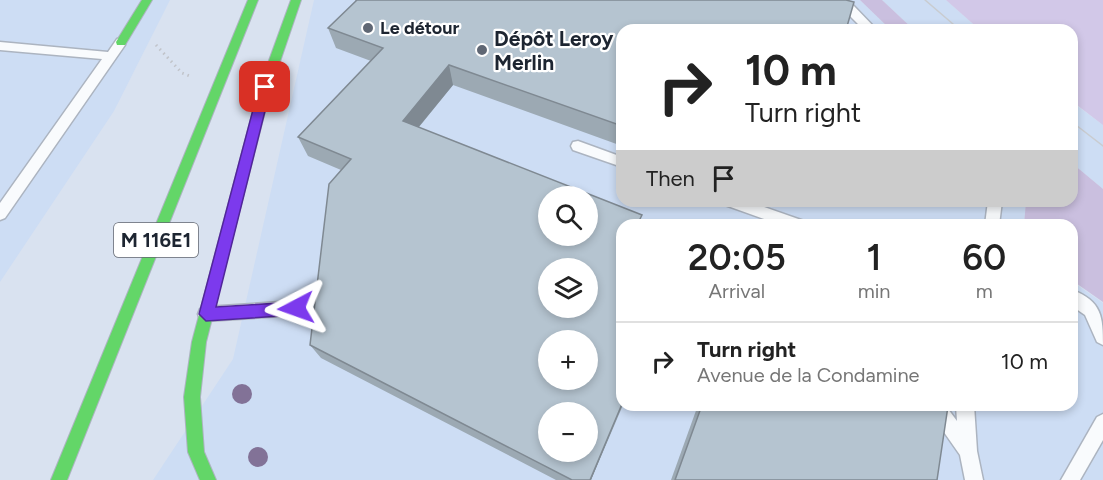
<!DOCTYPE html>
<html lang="en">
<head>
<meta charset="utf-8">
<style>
	:root { --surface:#fff; --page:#f2f2f2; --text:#222; --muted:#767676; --line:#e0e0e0 }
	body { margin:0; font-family:Figtree,sans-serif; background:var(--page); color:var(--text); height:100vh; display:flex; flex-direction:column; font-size:22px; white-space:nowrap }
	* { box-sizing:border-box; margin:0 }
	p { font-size:20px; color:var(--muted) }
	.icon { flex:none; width:33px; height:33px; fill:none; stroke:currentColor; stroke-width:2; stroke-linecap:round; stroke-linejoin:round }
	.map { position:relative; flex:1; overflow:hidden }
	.panel { position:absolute; left:616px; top:219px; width:462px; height:192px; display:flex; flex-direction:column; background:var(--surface); border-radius:18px; box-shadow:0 3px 9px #0003 }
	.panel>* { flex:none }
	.top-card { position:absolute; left:616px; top:24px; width:462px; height:183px; border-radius:18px; box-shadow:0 3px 9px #0003; background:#fff; color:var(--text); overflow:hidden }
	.buttons { position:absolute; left:538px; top:186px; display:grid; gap:12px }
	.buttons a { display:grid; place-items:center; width:60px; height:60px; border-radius:50%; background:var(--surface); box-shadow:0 3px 9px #0003; font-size:30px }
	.pin { position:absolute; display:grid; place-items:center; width:51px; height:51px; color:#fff; margin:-26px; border-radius:12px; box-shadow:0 3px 9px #0006 }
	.me { position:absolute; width:66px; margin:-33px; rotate:266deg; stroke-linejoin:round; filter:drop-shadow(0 0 4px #0008) }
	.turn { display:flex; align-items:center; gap:21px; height:126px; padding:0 30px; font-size:27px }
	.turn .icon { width:78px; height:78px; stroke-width:2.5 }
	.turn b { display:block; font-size:42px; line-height:51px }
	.then { display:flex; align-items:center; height:57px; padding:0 30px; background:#0003; gap:12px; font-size:22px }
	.eta { display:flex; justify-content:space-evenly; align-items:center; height:102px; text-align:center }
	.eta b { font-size:36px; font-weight:600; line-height:42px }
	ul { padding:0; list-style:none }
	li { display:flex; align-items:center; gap:18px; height:78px; padding:0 30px; border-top:2px solid var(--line) }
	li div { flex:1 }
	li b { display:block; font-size:22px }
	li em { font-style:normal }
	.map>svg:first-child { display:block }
	.built { fill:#cdddf4; fill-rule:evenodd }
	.green { fill:#d2c8e8 }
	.forest { fill:#cabfdf }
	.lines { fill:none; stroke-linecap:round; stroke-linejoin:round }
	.lane-casing { stroke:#acb4c0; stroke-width:3 }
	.fast-casing { stroke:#acb4c0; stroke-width:2 }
	.path { stroke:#c1c4ca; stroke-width:3; stroke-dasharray:1.5 4; stroke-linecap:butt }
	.lane { fill:#f9fbfd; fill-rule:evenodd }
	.fast { fill:#63d668; fill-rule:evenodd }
	.tram { stroke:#c9ccd0; stroke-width:1.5 }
	.tree { fill:#827297 }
	.wall { fill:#9ca9b3 }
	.shaded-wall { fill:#7f8992 }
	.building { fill:#b5c4d0; stroke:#7f8992; stroke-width:1.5; fill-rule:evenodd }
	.route { fill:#7c3aed; stroke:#51269a; stroke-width:1.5 }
	.poi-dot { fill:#5f6774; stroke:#fff; stroke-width:2 }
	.labels { text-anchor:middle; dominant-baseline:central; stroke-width:4.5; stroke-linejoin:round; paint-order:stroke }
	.far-poi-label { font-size:18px; font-weight:bold; fill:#1d2531; stroke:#fff; text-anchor:start }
	.shield { fill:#fff; stroke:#61666f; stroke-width:1.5 }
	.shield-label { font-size:20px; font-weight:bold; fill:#1d2531 }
	.poi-label { font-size:21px; font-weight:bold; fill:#1d2531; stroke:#fff; text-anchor:start }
</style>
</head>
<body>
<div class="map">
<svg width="1103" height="480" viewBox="0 0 1103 480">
	<rect width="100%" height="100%" fill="#d9e2f0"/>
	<g class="built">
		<polygon points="0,0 170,0 114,111 0,282"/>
		<path d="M314 0H860L891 30H622V201H1026L1024 225H622V405H1072L1073 282 1103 303V480H153L233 359ZM549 196H588V236H549ZM549 268H588V308H549ZM549 340H588V380H549ZM549 412H588V452H549Z"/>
		<polygon points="882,0 946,0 980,30 914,30"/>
		<polygon points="1072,102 1103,125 1103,189 1073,164"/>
	</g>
	<polygon class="green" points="946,0 1103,0 1103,125 1073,102 1072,30 980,30"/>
	<g class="forest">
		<polygon points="860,0 882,0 914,30 891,30"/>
		<polygon points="1073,164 1103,189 1103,302 1073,281 1072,225 1024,225 1026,201 1072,201"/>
	</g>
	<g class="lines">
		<g class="lane-casing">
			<g id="lane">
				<polygon points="799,0 819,0 843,6 852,4 877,30 864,30 850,16 801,3"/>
				<polygon points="121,38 125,39 125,45 5,218 0,220 0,203 102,59 0,50 0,42 108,52 117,39"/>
				<polygon points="578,141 622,157 622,167 573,150 571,146 573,142"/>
				<polygon points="723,201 747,201 804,221 806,225 781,225 725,205"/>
				<polygon points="988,201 1002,201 999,225 985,225"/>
				<path d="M1072 290C1102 301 1103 317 1103 345L1097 342 1085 315 1072 306Z"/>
				<polygon points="296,301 302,303 304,308 302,313 296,315 206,321 200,319 198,314 200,309 206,307"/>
				<polygon points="925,405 945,405 957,421 956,405 974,405 977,451 983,480 965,480 960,455"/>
				<polygon points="1103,414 1103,440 1080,480 1061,480 1097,417"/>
			</g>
		</g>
		<g class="fast-casing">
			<g id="fast">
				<polygon points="142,0 152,0 125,45 117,45 116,42"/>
				<polygon points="248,0 258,0 67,480 51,480"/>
				<polygon points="291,0 301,0 271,88 206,342 200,397 204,452 216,480 200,480 188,452 184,397 192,342 259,88"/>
			</g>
		</g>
		<polyline class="path" points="156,45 182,73 190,76"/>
		<use href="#lane" class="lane"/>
		<use href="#fast" class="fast"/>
		<g class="tram">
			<polyline points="925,0 960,30"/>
			<polyline points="1072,122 1103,146"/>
		</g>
	</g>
	<g class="tree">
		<circle cx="242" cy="394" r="10"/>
		<circle cx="258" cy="457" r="10"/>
	</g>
	<g class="wall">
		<polygon points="355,0 846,0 622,30 622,146 453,85 419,127 620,271 623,405 591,480 556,480 321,358 310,345 341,170 308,156 298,137 371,61 336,48 328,28 356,2"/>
		<polygon points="698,405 944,405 937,480 671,480"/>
	</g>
	<g class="shaded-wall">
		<polygon points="449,65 453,85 408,140 403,121"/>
		<polygon points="622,257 622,266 614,285 617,270"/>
		<polygon points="622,405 591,480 590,480"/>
	</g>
	<g class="building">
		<path d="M357 0H846L854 2 846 30H622V126L449 65 403 121 642 215 637 225H622V257L617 270 622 272V404L590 480H572L310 345 329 184 351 159 298 137 383 48 328 28ZM549 196H588V236H549ZM549 268H588V308H549ZM549 340H588V380H549ZM549 412H588V452H549Z"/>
		<polygon points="702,405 944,405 948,406 937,480 675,480"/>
	</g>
	<polygon class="route" points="265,83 271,87 216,307 296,302 303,308 296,315 206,321 199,314 259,87"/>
	<g class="poi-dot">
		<circle cx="368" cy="28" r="6"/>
		<circle cx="482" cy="50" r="6"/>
	</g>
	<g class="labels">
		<g class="far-poi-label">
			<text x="380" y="28">Le détour</text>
		</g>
		<rect class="shield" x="114" y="223" width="84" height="34" rx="4.5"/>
		<g class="shield-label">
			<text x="156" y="240">M 116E1</text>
		</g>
		<g class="poi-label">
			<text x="494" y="38">Dépôt Leroy<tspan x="494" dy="24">Merlin</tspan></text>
		</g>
	</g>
</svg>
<div class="buttons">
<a><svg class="icon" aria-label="search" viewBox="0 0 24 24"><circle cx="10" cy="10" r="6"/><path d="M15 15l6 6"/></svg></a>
<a><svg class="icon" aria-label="layers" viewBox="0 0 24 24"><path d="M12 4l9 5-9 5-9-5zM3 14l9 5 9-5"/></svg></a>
<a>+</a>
<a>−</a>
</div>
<div class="pin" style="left:265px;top:87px;background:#d93025"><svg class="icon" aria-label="arrive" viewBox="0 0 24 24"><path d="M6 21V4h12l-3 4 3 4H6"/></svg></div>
<svg class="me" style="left:296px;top:308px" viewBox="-20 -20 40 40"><path d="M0-17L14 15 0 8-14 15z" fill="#7c3aed" stroke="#fff" stroke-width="4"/></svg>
<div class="top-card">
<div class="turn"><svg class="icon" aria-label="right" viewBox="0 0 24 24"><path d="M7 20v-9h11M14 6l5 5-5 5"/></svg><div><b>10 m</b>Turn right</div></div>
<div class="then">Then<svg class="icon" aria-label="arrive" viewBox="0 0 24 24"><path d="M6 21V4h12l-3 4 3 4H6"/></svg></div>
</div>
<section class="panel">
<div class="eta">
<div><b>20:05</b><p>Arrival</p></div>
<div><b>1</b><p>min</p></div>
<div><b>60</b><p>m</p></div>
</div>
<ul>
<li><svg class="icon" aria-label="right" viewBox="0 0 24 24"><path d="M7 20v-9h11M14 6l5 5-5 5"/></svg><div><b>Turn right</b><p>Avenue de la Condamine</p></div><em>10 m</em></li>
</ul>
</section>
</div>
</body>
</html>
